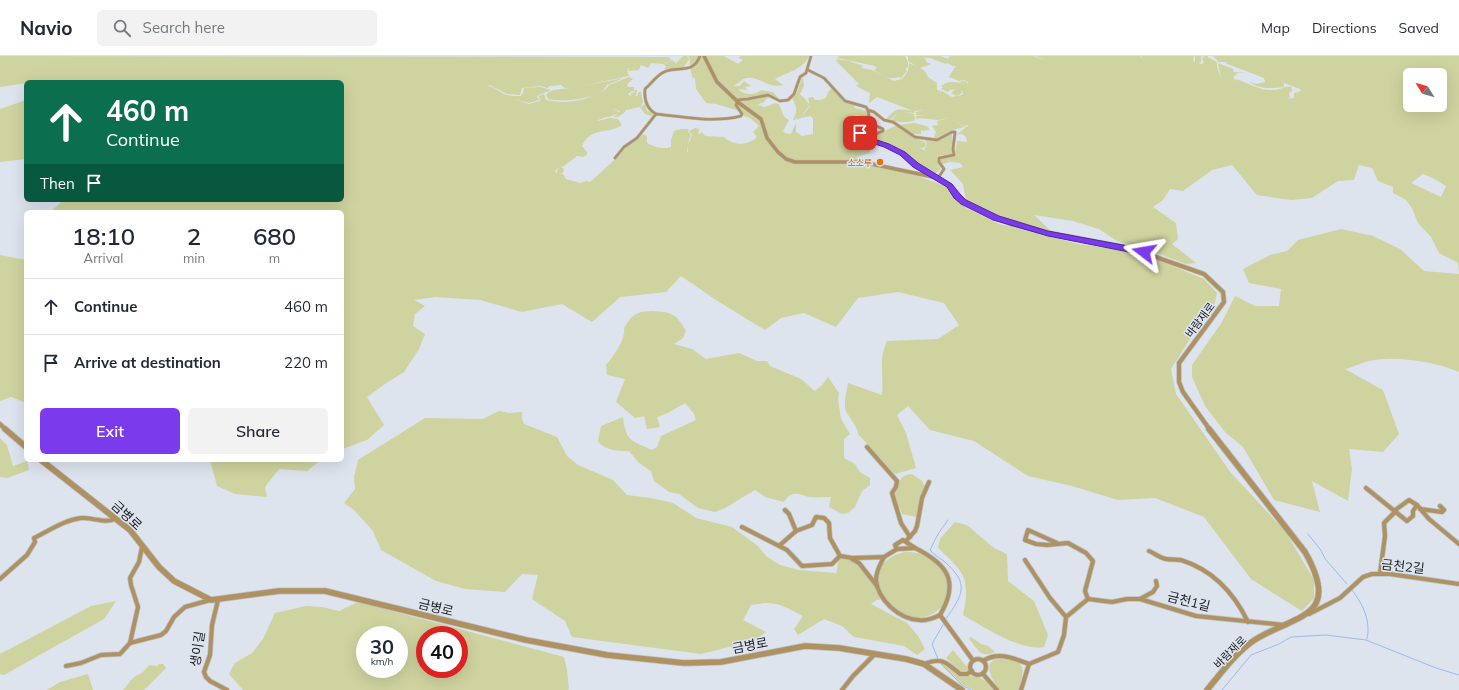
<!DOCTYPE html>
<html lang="en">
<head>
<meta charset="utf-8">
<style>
	:root { --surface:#fff; --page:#f2f2f3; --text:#1f2937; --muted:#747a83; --line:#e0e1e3; --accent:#7c3aed }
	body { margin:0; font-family:Mulish,"Noto Sans KR",sans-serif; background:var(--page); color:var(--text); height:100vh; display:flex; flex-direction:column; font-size:15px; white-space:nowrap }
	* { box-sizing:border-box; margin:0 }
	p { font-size:13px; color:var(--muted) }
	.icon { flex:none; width:22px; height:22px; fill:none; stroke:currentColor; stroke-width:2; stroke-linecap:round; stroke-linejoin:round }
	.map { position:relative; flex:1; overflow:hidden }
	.side { position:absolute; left:24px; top:154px; width:320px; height:252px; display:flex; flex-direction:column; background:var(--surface); border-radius:6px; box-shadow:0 4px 16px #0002 }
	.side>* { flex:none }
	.guide { position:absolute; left:24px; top:24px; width:320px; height:122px; border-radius:6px; box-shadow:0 4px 16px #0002; background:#0b6e4f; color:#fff; overflow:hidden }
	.needle { width:26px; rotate:307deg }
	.tools { position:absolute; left:1403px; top:12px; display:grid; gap:8px }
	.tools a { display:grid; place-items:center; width:44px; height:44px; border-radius:6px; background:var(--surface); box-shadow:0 4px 16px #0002; font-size:20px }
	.speed { position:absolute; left:356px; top:570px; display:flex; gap:8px; font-size:20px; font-weight:700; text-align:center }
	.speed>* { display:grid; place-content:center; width:52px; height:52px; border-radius:50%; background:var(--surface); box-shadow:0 4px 16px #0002; line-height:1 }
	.speed small { font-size:10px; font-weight:400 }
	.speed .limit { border:6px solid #d22; background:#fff; color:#111 }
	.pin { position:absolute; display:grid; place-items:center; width:34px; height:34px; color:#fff; margin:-17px; border-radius:8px; box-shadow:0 2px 6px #0006 }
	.me { position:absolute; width:44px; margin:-22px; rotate:284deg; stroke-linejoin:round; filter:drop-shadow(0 0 3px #0008) }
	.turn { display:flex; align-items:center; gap:14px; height:84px; padding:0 16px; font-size:18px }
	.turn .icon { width:52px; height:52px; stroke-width:2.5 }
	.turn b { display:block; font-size:28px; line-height:34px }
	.then { display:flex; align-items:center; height:38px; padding:0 16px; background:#0003; gap:8px; font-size:15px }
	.eta { display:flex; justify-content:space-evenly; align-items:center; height:68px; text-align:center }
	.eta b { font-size:24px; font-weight:600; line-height:28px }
	.primary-button { display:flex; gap:8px; margin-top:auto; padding:8px 16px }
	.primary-button a { flex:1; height:46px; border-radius:6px; background:var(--accent); color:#fff; font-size:16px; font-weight:600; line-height:46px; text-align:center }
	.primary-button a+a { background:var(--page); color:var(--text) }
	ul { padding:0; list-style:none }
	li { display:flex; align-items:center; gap:12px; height:56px; padding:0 16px; border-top:1px solid var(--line) }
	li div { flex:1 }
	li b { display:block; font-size:15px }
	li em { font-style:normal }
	header { display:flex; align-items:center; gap:24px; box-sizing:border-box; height:56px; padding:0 20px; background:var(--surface); border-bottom:1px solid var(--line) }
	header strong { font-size:19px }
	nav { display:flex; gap:22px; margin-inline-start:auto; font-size:14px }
	.search { width:280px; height:36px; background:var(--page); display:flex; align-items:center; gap:10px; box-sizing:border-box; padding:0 14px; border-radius:6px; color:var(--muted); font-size:15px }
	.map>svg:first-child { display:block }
	.green { fill:#ced39f; fill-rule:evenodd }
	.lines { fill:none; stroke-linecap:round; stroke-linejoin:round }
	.stream { stroke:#9bbaf2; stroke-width:1 }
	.minor-far1-casing { stroke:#bac0c9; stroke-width:3.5 }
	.minor-casing { stroke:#bac0c9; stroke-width:5.5 }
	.tertiary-far2-casing { stroke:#bac0c9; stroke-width:4.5 }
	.tertiary-far1-casing { stroke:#bac0c9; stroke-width:5.5 }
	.tertiary-casing { stroke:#bac0c9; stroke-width:7 }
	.minor-far1 { stroke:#af9260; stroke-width:2.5 }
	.minor { stroke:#af9260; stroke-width:4 }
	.tertiary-far2 { stroke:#af9260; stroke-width:3.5 }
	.tertiary-far1 { stroke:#af9260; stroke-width:4 }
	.tertiary { stroke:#af9260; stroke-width:5.5 }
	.route { fill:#7c3aed; stroke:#51269a }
	.food-dot { fill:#e8710a; stroke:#dde4ee; stroke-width:1.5 }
	.labels { text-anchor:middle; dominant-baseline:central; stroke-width:3; stroke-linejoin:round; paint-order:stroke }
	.far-food-label { font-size:9px; fill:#c56008; stroke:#dde4ee; text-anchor:end }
	.street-label { font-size:11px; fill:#1b1d21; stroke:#dde4ee }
	.near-street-label { font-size:13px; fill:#1b1d21; stroke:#dde4ee }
</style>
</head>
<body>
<header>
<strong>Navio</strong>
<div class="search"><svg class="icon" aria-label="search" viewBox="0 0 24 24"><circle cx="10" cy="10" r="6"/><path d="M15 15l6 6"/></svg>Search here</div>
<nav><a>Map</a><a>Directions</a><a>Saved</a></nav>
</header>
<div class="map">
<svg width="1459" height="634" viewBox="0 0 1459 634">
	<rect width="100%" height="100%" fill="#dde4ee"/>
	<g class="green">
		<path d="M0 0 669 1 671 4 663 8 650 7 651 8 648 12 641 9 639 14 628 15 630 12 627 14 629 20 576 31 624 22 607 29 604 34 595 39 605 34 609 29 629 21 633 23 628 27 627 30 629 31H634V34H637V36L632 35 628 38 631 40V37L636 36 637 37 635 40H637L639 36H641L643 47 640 51 645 48 647 55 654 58 651 60 645 58 640 51 626 54 624 57 618 61H614L620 55 613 53 619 56C613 62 603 60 597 65L610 62 618 63 622 69C607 79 591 70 582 90L587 96V99L583 101 577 100 564 110 555 114 556 117 557 118V114L561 111 564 113 563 117 559 118H563L566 123 580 127 586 125 590 126 620 99 625 91 637 84 643 78 647 80V84H645L647 85V87C655 91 662 94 671 91V84L674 75 681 73H689L688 75 691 80 689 83 686 82 689 83 687 96H688V89L692 79 689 75 695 72 699 73 697 87 698 79 702 76 705 80 724 81C733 90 748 90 757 81L753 76 759 70 750 62 744 60 740 55 716 48 706 47 696 33 695 22 692 21 690 11V4L688 0H724L738 8 743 4 739 2 740 0H809C802 14 788 16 775 23L783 29C770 34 759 20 748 22 743 22 738 27 734 30H740L744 25 751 30 745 31 748 34 738 33C744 39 755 40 761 34L773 36 778 42 773 40 766 43 764 46 757 49 765 51 775 47 779 48 784 61 789 64 783 75 785 77 791 78 796 67V76L802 80 813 78V63L811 60 800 62 797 64V61L795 64H793C798 52 797 53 792 42L797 36 802 22 803 23 804 30 800 38 804 42 810 49 803 58 797 61 804 58 810 50 808 42 813 41 815 44H820L826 42 828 36 832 32 844 45 856 48 854 52 867 55 868 67 861 60 856 59 854 62 856 78 873 87 869 97 855 102 868 104V109L909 117 948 131 954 141 966 152 999 168 1079 188 1128 195 1165 207 1204 223 1217 237 1213 254 1193 278 1171 313 1176 338 1231 417 1285 475 1314 524V542L1302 555 1251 523 1204 461 1155 442 1118 444 1072 430 1028 420 974 385 930 374 908 350 897 359 906 377 916 412 895 418 858 378C856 367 851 365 846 355 843 349 847 335 848 327L882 339C884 318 878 305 887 285L938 283 959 269 944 247 898 236 858 242 836 271 804 257 781 262 765 274 716 244 681 220 666 236 620 241 592 266 562 248 522 256 480 244 435 241 414 244 425 250 415 258 413 270 425 278 419 293 404 316 385 328 367 341 384 369 367 384 342 393V156H50L64 144H342V26H33L0 31ZM490 29 507 38 520 39 522 32 541 30 547 32 550 30 561 29 565 32H571L553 34 546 38 548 43C563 46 577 44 592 40 577 47 561 47 546 44L544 38 539 40 540 45 529 48 514 43 529 47 539 44 537 40 551 34 541 31 524 32 523 37 521 40C515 40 509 40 504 38 498 35 494 30 487 30Z"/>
		<polygon points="683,0 687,0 689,3 683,12 664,13 666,11 664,8 672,4 676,7"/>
		<path d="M839 0H905L908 6 902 4 908 6V11L905 13 907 15 901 22C896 20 895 23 891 22 885 22 878 17 874 14L877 12 875 10 837 2Z"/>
		<path d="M908 0H940L949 3 948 1 952 0H1033L1050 6 1035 0H1140L1144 4 1141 0H1194L1193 5 1195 6V0H1201V6L1198 7 1202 8 1204 7 1202 2 1205 1 1202 0H1209L1207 1 1217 6 1218 5 1213 0H1459V316C1436 306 1394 299 1369 305 1361 307 1353 311 1345 313L1383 334 1399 378 1383 396 1349 393 1352 413 1348 445 1312 425 1320 456 1274 444 1243 391 1225 376 1205 350 1192 321V309L1222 266 1235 240 1255 250H1279L1281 233 1249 227 1243 213 1270 199 1287 195 1298 184 1341 173 1373 180 1400 193 1424 215 1459 218 1458 207 1439 197 1431 181 1418 167 1412 152 1406 144 1393 137V131L1378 125 1372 112 1359 109 1354 124 1338 125 1312 142 1291 144 1257 139 1232 109 1212 114 1183 135 1170 133 1163 144 1153 151 1176 167 1178 183 1172 188 1196 207 1186 208 1151 195 1117 185 1099 173 1073 165 1034 159 1052 176 1016 167 996 159 966 144 963 128 950 114 963 111 960 107 951 106 947 103 950 106 942 108 940 103 955 99 957 85 967 86 966 81 962 78 956 79 969 69H966L954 61 966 69 965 71 950 62 964 71 952 74 936 83 934 81 936 76 932 70 938 69 937 65 949 62 938 64 919 62 917 64 916 60H926L916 59V56L924 54 914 55 915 57 904 56 914 58 915 64C908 67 899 67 892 64L898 57 890 64 886 63C889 61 890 58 893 56 899 52 907 54 913 55L877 41 869 47 870 37 856 30 859 28 837 6 836 3 849 5 863 10 861 12 872 14 894 25 902 23 908 15 909 7 918 11 908 5ZM915 1 930 2 946 8 947 7 953 10 958 11H955L949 21 959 25 964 24 968 26 967 29V26L963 25 959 26 964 28C955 26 947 24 941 31H943L941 33 948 36 950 34 947 32 951 34 956 33 951 37 956 40 961 38 962 36 959 34 963 36 962 39 952 41 942 35 936 38 941 35 937 34V27L928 21 925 15 920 12 931 8 926 6 925 2ZM1217 6H1229L1225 7 1264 22 1265 26 1257 28 1249 26C1261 34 1272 32 1284 31V27L1300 33 1301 35 1294 37V42L1284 43 1290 42 1289 37 1293 34 1291 33 1292 31C1286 29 1280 34 1274 34 1260 35 1248 27 1236 23V25L1233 21 1238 17H1247L1234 16 1233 13 1218 7 1221 22 1217 11ZM1410 19H1440V49H1410ZM1423 118 1433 122 1446 130 1441 141 1411 127Z"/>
		<polygon points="26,44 26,103 0,106 0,53"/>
		<polygon points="914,67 927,70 930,74 921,75 921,78 913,78 899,69"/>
		<path d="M895 70C903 71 906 77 913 81 917 83 922 84 926 87L925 91 920 92 928 96 923 92 925 93 927 87 924 83 937 85 952 77V98L937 100 939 110 934 112 939 111V109L941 112 935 118 930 117 904 97 865 81 863 78 874 80Z"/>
		<polygon points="0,199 26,204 26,347 11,341 0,345"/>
		<path d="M651 255C671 256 676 257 686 275L683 282 674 288 692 293 706 303 739 297 757 305H767L770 310 801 323 815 335 823 328 828 321 839 337 838 343 841 363 850 378 844 383V402L855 408 860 416 870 422V429L862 435 855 451 848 457 842 458 829 451 831 441C824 441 816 442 809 441 797 438 792 434 784 446L765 441 755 434 725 452 715 456 698 452 679 438 669 436 654 425 651 415 639 407 629 395C618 395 605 395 598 385L601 370 623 361C626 386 631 384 652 394L657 391 661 380 696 364 694 358 685 347 668 357 657 361 660 371 647 373 644 360 635 362 616 346 625 323 607 319 606 309C613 301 626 283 624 272 633 258 636 256 651 255Z"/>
		<path d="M499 355 509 357 522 356V363L524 368 557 381 567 400 578 409 613 424 627 439 651 442 673 447 696 462 732 471 758 490 766 500 780 509 799 514 835 517 836 519 839 502C860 502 873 527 882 543L877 544 871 548 907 567 918 580 925 593 917 599 904 590 854 581 842 570 824 563 798 579 794 573 803 560C781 549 776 544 751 549L743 564 766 576 753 585 701 598 572 581 565 565 532 543 538 519 522 518 505 536 465 533 436 525 381 494 373 475 354 454 344 447 355 433 354 421 358 404 425 362 483 363Z"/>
		<polygon points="0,382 7,389 13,410 27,405 29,414 7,422 0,421"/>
		<polygon points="210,404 321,404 307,415 279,413 265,431 267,441 235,438 217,430"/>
		<path d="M912 418 922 425 925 431 917 461 902 458 894 438C900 428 898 419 912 418Z"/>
		<path d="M955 466 967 469 994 492 1007 498 1008 525 1034 545 1048 579 1044 591C1022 596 982 570 963 559 971 522 964 516 938 492L940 483Z"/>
		<path d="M905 496C914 496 923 497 931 503 948 514 956 541 937 555 899 584 846 509 905 496Z"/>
		<polygon points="116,545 104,563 4,619 0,618 0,598 91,550"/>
		<path d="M358 546 564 601 567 614 569 633 568 634H243L229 618 235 607 252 597 263 583 275 557 306 550 322 551 339 555ZM365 579H399V613H365ZM425 579H459V613H425Z"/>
		<path d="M971 581 981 588 988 590 995 596C980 603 978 593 969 583Z"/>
		<polygon points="953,594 967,611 968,614 961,617 946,602"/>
		<path d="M999 601C1026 605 1025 610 1019 634H1000C992 624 981 607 999 601Z"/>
		<path d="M944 605 960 620C977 620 983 620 994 634H973L962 628 940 607Z"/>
		<polygon points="159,608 163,608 166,612 144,634 123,634 133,622 143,616 149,609 157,610"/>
		<polygon points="88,618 93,634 47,634 60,626"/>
	</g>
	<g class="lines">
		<g class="stream">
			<polyline points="1308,478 1320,493 1326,504 1347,528"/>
			<path d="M1352 534C1363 549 1371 564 1367 583"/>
			<path d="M945 564C963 539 970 528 945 506 940 502 934 499 930 494L938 478 948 464"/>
			<polyline points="938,603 932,588 944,567"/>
			<polyline points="939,606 962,629 971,634"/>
			<polyline points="1222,634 1251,599 1279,588 1291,581 1326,579 1366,584 1436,612 1459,619"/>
		</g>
		<g class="minor-far1-casing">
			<g id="minor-far1">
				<path d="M808 14 824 22 845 45 866 51C875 64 858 63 883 73V75L873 79 860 77"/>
				<polyline points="736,44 748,43 768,39 780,45 788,44 794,38 800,21 806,17 811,0"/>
				<polyline points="868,54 874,56 884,64 893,66 915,81 937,84 952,76 955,76 953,93 954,99 939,102 939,106 944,113 938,122"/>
				<path d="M656 58C647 53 644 44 645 33 651 28 657 19 664 16 678 9 693 19 700 0"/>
				<polyline points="860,77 868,83 887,89 902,97 915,109 933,121"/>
				<path d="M615 102 624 91 637 82 656 58C684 61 713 67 741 60L742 58 736 49 737 46"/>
			</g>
		</g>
		<g class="minor-casing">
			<g id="minor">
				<polyline points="867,391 897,425 896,431 892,437 901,467 910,481"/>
				<polyline points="1366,432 1407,465 1413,460 1413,455 1417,449"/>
				<polyline points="1420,453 1442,456 1444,454 1440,450"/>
				<polyline points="785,454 789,458 796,475"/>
				<polyline points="742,471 787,494 802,510 832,508 840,500"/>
				<polygon points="903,484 915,492 897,493 895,489"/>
				<polyline points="906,485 915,475 917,470 922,442 929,426"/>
				<polyline points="1057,487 1028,474 1025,484 1036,488 1047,489 1068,487 1086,497 1093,505 1085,535 1088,543"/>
				<path d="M780 489 796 475 812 469 816 461 824 462 829 467 830 482 840 500 852 502 884 501C880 509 876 515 876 524 878 544 899 563 919 564 926 565 934 562 940 559 960 525 947 508 915 492"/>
				<polyline points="142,491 139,506 130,522 131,529 138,551 130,587 161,579 166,575 174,561 185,551 210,544"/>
				<path d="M1149 495C1154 497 1160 502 1166 503 1171 504 1176 503 1181 504 1213 514 1234 537 1248 566"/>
				<polyline points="884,501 897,493"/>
				<polyline points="852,503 859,507 877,530"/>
				<polyline points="1025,504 1050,542 1066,561"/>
				<polyline points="1380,517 1385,480 1384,467 1394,457 1394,455 1409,444 1417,449 1429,463 1459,488"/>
				<path d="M0 523 27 499 35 486 34 482C49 475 64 464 81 462 93 461 103 468 115 463"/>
				<polyline points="1140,543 1153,536 1157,530 1156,525"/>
				<polyline points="218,544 212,569 210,599 204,616 206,621 210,625 227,634"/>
				<polyline points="1309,558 1340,542 1363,521 1372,518 1390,518 1459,528"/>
				<polyline points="940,559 972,603"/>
				<circle cx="978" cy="611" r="8"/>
				<path d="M983 605C998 595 1013 602 1029 608"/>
				<path d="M924 608C942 601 946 606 960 618H967L972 615"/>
				<polyline points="66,610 81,607 101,599 120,598 130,587"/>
				<polyline points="983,618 997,634"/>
				<polyline points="842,634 853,620 875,598"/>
				<polyline points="1021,634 1029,608 1058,596 1064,579 1066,561 1088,543 1112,546 1127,543 1140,543 1196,560 1284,569"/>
			</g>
		</g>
		<g class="tertiary-far2-casing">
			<polyline id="tertiary-far2" points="704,0 717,26 739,47 761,63 767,82 778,96 786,103 795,106 862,106 938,122 949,129 957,140 964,146 1006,166"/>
		</g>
		<g class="tertiary-far1-casing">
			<g id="tertiary-far1">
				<polyline points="1004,165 1011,168 1048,177 1130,192 1204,218 1223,236 1224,246 1179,307 1179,326 1183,336 1210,374"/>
				<polyline points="0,368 6,374"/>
			</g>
		</g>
		<g class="tertiary-casing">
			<g id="tertiary">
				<polyline points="5,373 26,391"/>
				<polyline points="41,404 130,474 159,511 174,525 211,544 279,535 325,535 526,584 607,599 684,607 721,606 805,590 839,592 906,603 924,608 962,634"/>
				<path d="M1207 634C1221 617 1235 598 1253 585 1295 558 1343 563 1305 496L1209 373"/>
			</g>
		</g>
		<use href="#minor-far1" class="minor-far1"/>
		<use href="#minor" class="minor"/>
		<use href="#tertiary-far2" class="tertiary-far2"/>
		<use href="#tertiary-far1" class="tertiary-far1"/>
		<use href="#tertiary" class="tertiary"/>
	</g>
	<polygon class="route" points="860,75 871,82 889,88 905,96 918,107 952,128 960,138 966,144 999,160 1048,175 1144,193 1148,196 1144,199 1048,180 993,164 961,148 954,142 947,131 913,111 900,99 884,91 866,85 856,77"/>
	<circle class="food-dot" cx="880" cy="106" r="4"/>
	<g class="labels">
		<g class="far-food-label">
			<text x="872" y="106">소소루</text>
		</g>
		<g class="street-label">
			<text transform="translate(1200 264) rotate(-53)">바람재로</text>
			<text transform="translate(1230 596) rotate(-45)">바람재로</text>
		</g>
		<g class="near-street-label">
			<text transform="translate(127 459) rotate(43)">금병로</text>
			<text transform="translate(1403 510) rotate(6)">금천2길</text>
			<text transform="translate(1189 545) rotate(14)">금천1길</text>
			<text transform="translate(436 551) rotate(14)">금병로</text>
			<text transform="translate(750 589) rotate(-11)">금병로</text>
			<text transform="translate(197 593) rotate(-81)">생이길</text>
		</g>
	</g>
</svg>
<div class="tools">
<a><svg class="needle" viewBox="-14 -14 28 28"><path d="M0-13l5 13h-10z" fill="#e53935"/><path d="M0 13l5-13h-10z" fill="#747a83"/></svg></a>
</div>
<div class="speed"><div>30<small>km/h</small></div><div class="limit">40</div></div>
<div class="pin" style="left:860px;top:77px;background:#d93025"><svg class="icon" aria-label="arrive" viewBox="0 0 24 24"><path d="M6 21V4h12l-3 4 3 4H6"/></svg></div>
<svg class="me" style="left:1144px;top:196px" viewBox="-20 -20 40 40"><path d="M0-17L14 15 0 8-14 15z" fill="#7c3aed" stroke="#fff" stroke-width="4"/></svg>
<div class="guide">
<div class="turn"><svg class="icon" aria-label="ahead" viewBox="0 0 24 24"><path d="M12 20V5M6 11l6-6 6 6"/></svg><div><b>460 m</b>Continue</div></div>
<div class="then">Then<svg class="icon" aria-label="arrive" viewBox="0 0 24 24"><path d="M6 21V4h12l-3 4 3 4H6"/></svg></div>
</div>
<section class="side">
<div class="eta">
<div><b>18:10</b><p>Arrival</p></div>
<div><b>2</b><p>min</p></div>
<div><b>680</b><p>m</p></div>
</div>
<ul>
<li><svg class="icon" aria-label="ahead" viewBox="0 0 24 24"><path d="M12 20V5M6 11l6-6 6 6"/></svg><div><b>Continue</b></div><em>460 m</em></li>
<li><svg class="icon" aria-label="arrive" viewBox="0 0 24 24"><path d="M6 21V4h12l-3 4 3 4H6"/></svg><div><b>Arrive at destination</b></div><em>220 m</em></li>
</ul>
<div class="primary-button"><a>Exit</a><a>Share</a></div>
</section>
</div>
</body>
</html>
